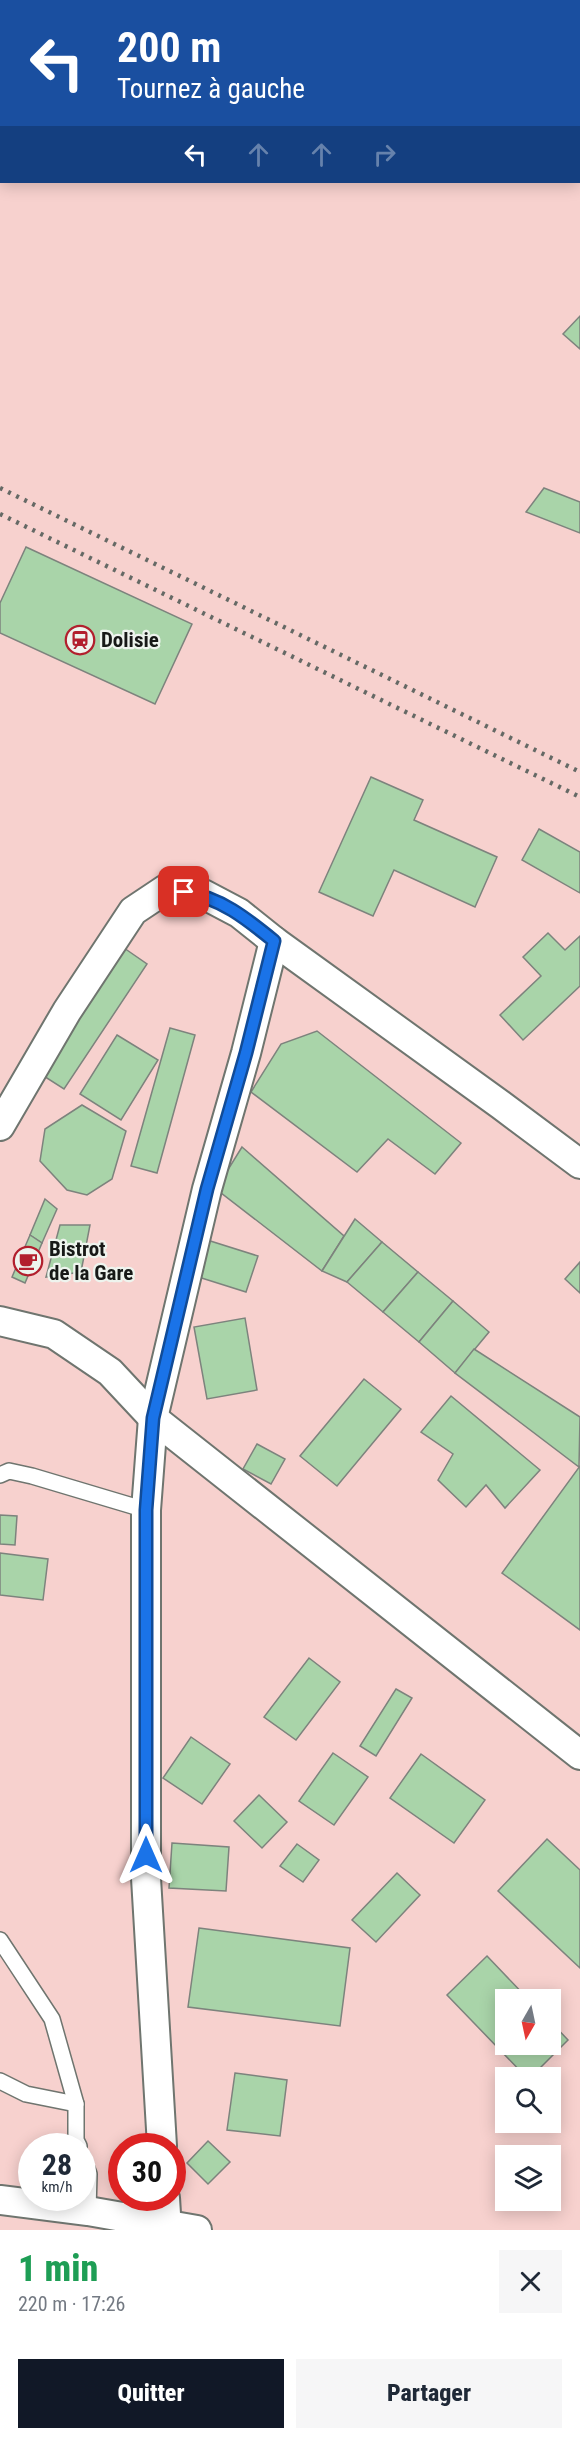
<!DOCTYPE html>
<html lang="fr">
<head>
<meta charset="utf-8">
<style>
	:root { --surface:#fff; --page:#f6f6f7; --text:#1f2937; --muted:#747a83; --accent:#111827 }
	body { margin:0; font-family:"Roboto Condensed",sans-serif; background:var(--page); color:var(--text); height:100vh; display:flex; flex-direction:column; font-size:22px; white-space:nowrap }
	* { box-sizing:border-box; margin:0 }
	p { font-size:20px; color:var(--muted) }
	.icon { flex:none; width:33px; height:33px; fill:none; stroke:currentColor; stroke-width:2; stroke-linecap:round; stroke-linejoin:round }
	.map { position:relative; height:2230px; overflow:hidden }
	.side { display:flex; flex-direction:column; background:var(--surface); flex:1 }
	.side>* { flex:none }
	.hud { position:absolute; left:0px; top:0px; width:580px; height:183px; box-shadow:0 3px 15px #0003; background:#1a4fa0; color:#fff; overflow:hidden }
	.needle { width:39px; rotate:189deg }
	.tools { position:absolute; left:495px; top:1989px; display:grid; gap:12px }
	.tools a { display:grid; place-items:center; width:66px; height:66px; border-radius:0px; background:var(--surface); box-shadow:0 3px 15px #0003; font-size:30px }
	.speed { position:absolute; left:18px; top:2133px; display:flex; gap:12px; font-size:30px; font-weight:700; text-align:center }
	.speed>* { display:grid; place-content:center; width:78px; height:78px; border-radius:50%; background:var(--surface); box-shadow:0 3px 15px #0003; line-height:1 }
	.speed small { font-size:15px; font-weight:400 }
	.speed .limit { border:9px solid #d22; background:#fff; color:#111 }
	.pin { position:absolute; display:grid; place-items:center; width:51px; height:51px; color:#fff; margin:-26px; border-radius:12px; box-shadow:0 3px 9px #0006 }
	.me { position:absolute; width:66px; margin:-33px; rotate:0deg; stroke-linejoin:round; filter:drop-shadow(0 0 4px #0008) }
	.turn { display:flex; align-items:center; gap:21px; height:126px; padding:0 18px; font-size:27px }
	.turn .icon { width:78px; height:78px; stroke-width:2.5 }
	.turn b { display:block; font-size:42px; line-height:51px }
	.lanes { display:flex; align-items:center; height:57px; padding:0 18px; background:#0003; justify-content:center; gap:30px; direction:ltr }
	.lanes .off { opacity:.35 }
	.round { display:grid; place-items:center; flex:none; width:63px; height:63px; border-radius:0px; background:var(--page) }
	.overview { display:flex; align-items:center; justify-content:space-between; height:102px; padding:0 18px }
	h1 { font-size:36px; font-weight:800; line-height:45px; color:#1e9e55 }
	.cta { display:flex; gap:12px; margin-top:auto; padding:12px 18px }
	.cta a { flex:1; height:69px; border-radius:0px; background:var(--accent); color:#fff; font-size:24px; font-weight:800; line-height:69px; text-align:center }
	.cta a+a { background:var(--page); color:var(--text) }
	.map>svg:first-child { display:block }
	.green { fill:#f7d1ce; fill-rule:evenodd }
	.building { fill:#a9d4a9; stroke:#7d837d; stroke-width:1.5 }
	.lines { fill:none; stroke-linecap:round; stroke-linejoin:round }
	.lane-casing { stroke:#6f756f; stroke-width:18 }
	.street-casing { stroke:#6f756f; stroke-width:32 }
	.lane { stroke:#fff; stroke-width:15 }
	.street { stroke:#fff; stroke-width:28 }
	.rail { stroke:#656965; stroke-width:4.5; stroke-dasharray:3 6; stroke-linecap:butt }
	.route-casing { stroke:#114b97; stroke-width:15 }
	.route { stroke:#1a73e8; stroke-width:10 }
	.labels { text-anchor:middle; dominant-baseline:central; stroke-width:4.5; stroke-linejoin:round; paint-order:stroke }
	.poi-label { font-size:21px; font-weight:bold; fill:#171917; stroke:#eef4ee; text-anchor:start }
</style>
</head>
<body>
<div class="map">
<svg width="580" height="2230" viewBox="0 0 580 2230">
	<rect width="100%" height="100%" fill="#eef4ee"/>
	<path class="green" d="M0 0H580V2230H0ZM2 2H579V182H2ZM506 2000H550V2044H506ZM506 2078H550V2122H506ZM32 2146H82V2198H32ZM122 2146H172V2198H122ZM506 2156H550V2200H506Z"/>
	<g class="building">
		<polygon points="580,316 580,349 563,334"/>
		<polygon points="544,488 580,502 580,533 526,512"/>
		<polygon points="26,547 192,624 155,704 0,633 0,603"/>
		<polygon points="371,777 423,800 414,820 497,857 475,907 394,870 373,916 319,892"/>
		<polygon points="539,829 580,852 580,893 522,860"/>
		<polygon points="548,933 565,950 580,936 580,986 523,1040 500,1015 541,976 523,957"/>
		<polygon points="124,948 147,964 64,1089 39,1073"/>
		<polygon points="170,1028 195,1035 157,1173 131,1166"/>
		<polygon points="317,1031 461,1143 435,1174 388,1139 357,1172 251,1092 281,1044"/>
		<polygon points="117,1035 158,1060 121,1120 80,1094"/>
		<polygon points="82,1105 126,1131 112,1179 87,1195 67,1190 40,1161 45,1129"/>
		<polygon points="242,1147 344,1236 322,1271 216,1189"/>
		<polygon points="45,1199 57,1209 42,1243 30,1235"/>
		<polygon points="355,1219 382,1242 347,1282 322,1271"/>
		<polygon points="60,1225 90,1225 81,1272 46,1277"/>
		<polygon points="30,1235 42,1243 25,1283 12,1277"/>
		<polygon points="204,1239 258,1256 246,1292 192,1275"/>
		<polygon points="382,1242 418,1272 383,1312 347,1282"/>
		<polygon points="580,1262 580,1293 565,1279"/>
		<polygon points="418,1272 453,1301 419,1342 383,1312"/>
		<polygon points="453,1301 489,1332 455,1373 419,1342"/>
		<polygon points="245,1318 257,1390 207,1399 194,1327"/>
		<polygon points="474,1349 580,1417 579,1467 455,1373"/>
		<polygon points="364,1379 401,1409 337,1486 300,1456"/>
		<polygon points="451,1396 540,1470 505,1508 486,1485 466,1507 438,1480 453,1454 421,1432"/>
		<polygon points="257,1444 285,1459 271,1484 243,1469"/>
		<polygon points="580,1466 580,1630 502,1573"/>
		<polygon points="0,1515 17,1516 15,1545 0,1544"/>
		<polygon points="0,1553 48,1559 43,1600 0,1595"/>
		<polygon points="309,1658 340,1682 296,1740 264,1717"/>
		<polygon points="396,1689 412,1698 376,1756 360,1746"/>
		<polygon points="191,1737 230,1764 202,1804 163,1778"/>
		<polygon points="333,1753 368,1777 334,1825 299,1801"/>
		<polygon points="421,1754 485,1800 454,1843 390,1798"/>
		<polygon points="259,1795 287,1822 262,1848 234,1821"/>
		<polygon points="547,1839 580,1870 580,1968 498,1891"/>
		<polygon points="172,1843 229,1847 226,1891 169,1888"/>
		<polygon points="297,1844 319,1860 303,1882 280,1866"/>
		<polygon points="397,1873 420,1895 376,1942 352,1920"/>
		<polygon points="199,1928 350,1948 340,2026 188,2007"/>
		<polygon points="487,1956 529,2000 506,2000 506,2044 550,2044 550,2021 568,2040 530,2078 527,2078 447,1995"/>
		<polygon points="235,2073 287,2080 280,2136 227,2130"/>
		<polygon points="208,2141 230,2162 208,2184 187,2163"/>
	</g>
	<g class="lines">
		<g class="lane-casing">
			<g id="lane">
				<polyline points="0,1475 9,1471 32,1476 146,1510"/>
				<polyline points="0,1940 52,2019 76,2104 76,2140 79,2146"/>
				<polyline points="0,2081 26,2094 76,2104"/>
				<polyline points="82,2156 89,2174 88,2211"/>
			</g>
		</g>
		<g class="street-casing">
			<g id="street">
				<polyline points="0,1126 67,1011 133,911 166,889 203,894 239,913 274,941 501,1105 580,1164"/>
				<polyline points="0,1321 54,1334 110,1372 153,1418 580,1755"/>
				<polyline points="162,2146 146,1878 146,1510 153,1418 207,1189 246,1053 274,941"/>
				<polyline points="165,2198 167,2230"/>
				<polyline points="0,2200 88,2211 197,2230"/>
			</g>
		</g>
		<use href="#lane" class="lane"/>
		<use href="#street" class="street"/>
		<g class="rail">
			<polyline points="0,488 580,772"/>
			<polyline points="0,514 580,797"/>
		</g>
	</g>
	<g class="lines">
		<g class="route-casing">
			<path id="route" d="M146 1855V1510L153 1418 207 1189 246 1053 274 941C247 919 220 897 184 892"/>
		</g>
		<use href="#route" class="route"/>
	</g>
	<defs>
		<g id="station-ring" transform="scale(1.5)"><circle r="9.5" fill="#eef4ee" stroke="#b21f2d" stroke-width="1.5"/><path d="M-3-6H3Q5-6 5-4V2Q5 4 3 4L4.5 6H3L1.5 4h-3L-3 6H-4.5L-3 4Q-5 4-5 2V-4Q-5-6-3-6ZM-3.5-4v3h7v-3ZM-3.5 1v1.5H-2V1ZM2 1v1.5H3.5V1Z" fill="#b21f2d"/></g>
		<g id="cafe-ring" transform="scale(1.5)"><circle r="9.5" fill="#eef4ee" stroke="#b21f2d" stroke-width="1.5"/><path d="M-5.5-4.5H6V0H3Q3 3.5 0 3.5H-2.5Q-5.5 3.5-5.5 0ZM3-3.2v2h1.7v-2ZM-6 4.5H4V6H-6Z" fill="#b21f2d"/></g>
	</defs>
	<g fill-rule="evenodd">
		<use href="#station-ring" x="80" y="640"/>
		<use href="#cafe-ring" x="28" y="1261"/>
	</g>
	<g class="labels">
		<g class="poi-label">
			<text x="101" y="640">Dolisie</text>
			<text x="49" y="1249">Bistrot<tspan x="49" dy="24">de la Gare</tspan></text>
		</g>
	</g>
</svg>
<div class="tools">
<a><svg class="needle" viewBox="-14 -14 28 28"><path d="M0-13l5 13h-10z" fill="#e53935"/><path d="M0 13l5-13h-10z" fill="#747a83"/></svg></a>
<a><svg class="icon" aria-label="search" viewBox="0 0 24 24"><circle cx="10" cy="10" r="6"/><path d="M15 15l6 6"/></svg></a>
<a><svg class="icon" aria-label="layers" viewBox="0 0 24 24"><path d="M12 4l9 5-9 5-9-5zM3 14l9 5 9-5"/></svg></a>
</div>
<div class="speed"><div>28<small>km/h</small></div><div class="limit">30</div></div>
<div class="pin" style="left:184px;top:892px;background:#d93025"><svg class="icon" aria-label="arrive" viewBox="0 0 24 24"><path d="M6 21V4h12l-3 4 3 4H6"/></svg></div>
<svg class="me" style="left:146px;top:1855px" viewBox="-20 -20 40 40"><path d="M0-17L14 15 0 8-14 15z" fill="#1a73e8" stroke="#fff" stroke-width="4"/></svg>
<div class="hud">
<div class="turn"><svg class="icon" aria-label="left" viewBox="0 0 24 24"><path d="M17 20v-9H6M10 6l-5 5 5 5"/></svg><div><b>200 m</b>Tournez à gauche</div></div>
<div class="lanes"><svg class="icon" aria-label="left" viewBox="0 0 24 24"><path d="M17 20v-9H6M10 6l-5 5 5 5"/></svg><svg class="icon off" aria-label="ahead" viewBox="0 0 24 24"><path d="M12 20V5M6 11l6-6 6 6"/></svg><svg class="icon off" aria-label="ahead" viewBox="0 0 24 24"><path d="M12 20V5M6 11l6-6 6 6"/></svg><svg class="icon off" aria-label="right" viewBox="0 0 24 24"><path d="M7 20v-9h11M14 6l5 5-5 5"/></svg></div>
</div>
</div>
<section class="side">
<div class="overview"><div><h1>1 min</h1><p>220 m · 17:26</p></div><a class="round"><svg class="icon" aria-label="close" viewBox="0 0 24 24"><path d="M6 6l12 12M18 6L6 18"/></svg></a></div>
<div class="cta"><a>Quitter</a><a>Partager</a></div>
</section>
</body>
</html>
